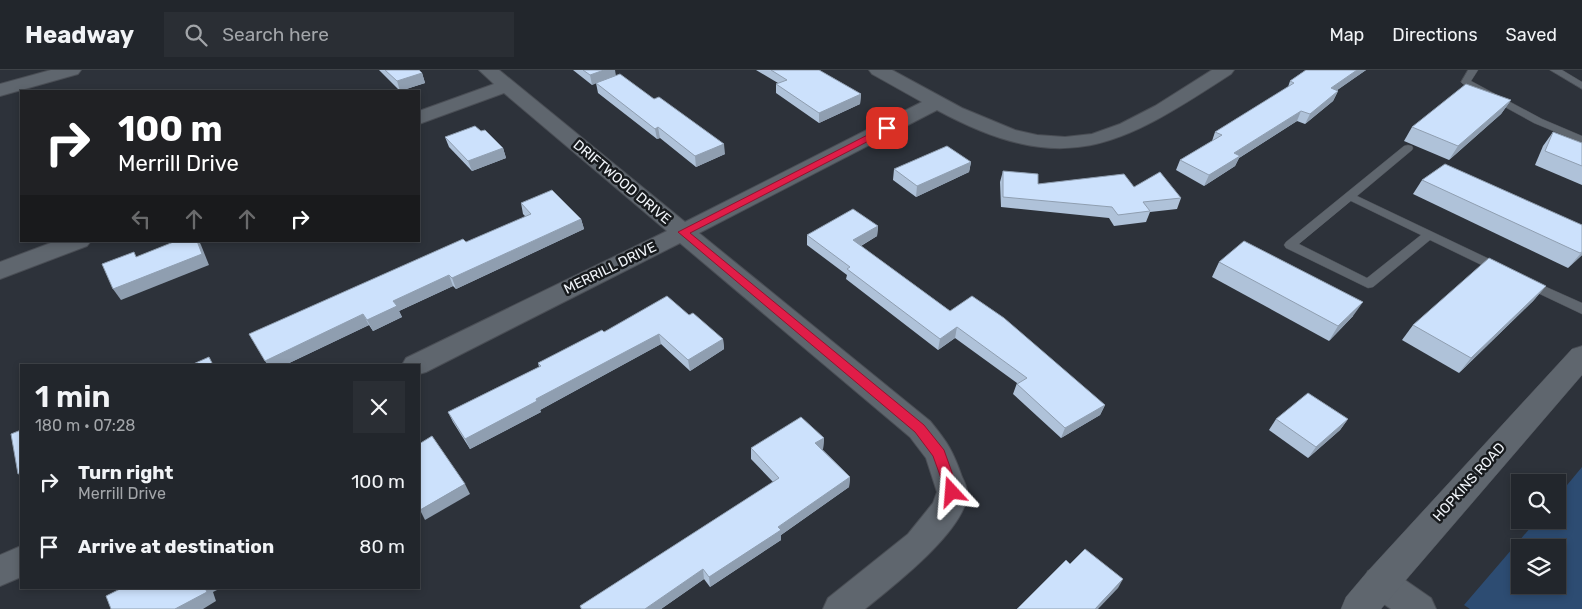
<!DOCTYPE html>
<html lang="en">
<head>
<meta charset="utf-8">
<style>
	:root { --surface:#22262c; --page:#2a2e34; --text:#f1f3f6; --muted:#a2a5a9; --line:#3f4348 }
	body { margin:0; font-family:Rubik,sans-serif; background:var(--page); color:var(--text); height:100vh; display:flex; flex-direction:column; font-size:19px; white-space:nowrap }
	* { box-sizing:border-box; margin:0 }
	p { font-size:16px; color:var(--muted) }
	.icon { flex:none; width:28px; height:28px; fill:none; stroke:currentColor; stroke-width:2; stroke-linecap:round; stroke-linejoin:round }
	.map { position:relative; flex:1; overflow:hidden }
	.drawer { position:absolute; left:20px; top:294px; width:400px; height:225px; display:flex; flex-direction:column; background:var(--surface); border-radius:0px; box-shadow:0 2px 8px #0003,0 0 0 1px var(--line) }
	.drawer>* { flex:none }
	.banner { position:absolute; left:20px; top:20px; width:400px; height:152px; border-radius:0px; box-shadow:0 2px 8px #0003,0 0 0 1px var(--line); background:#202124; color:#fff; overflow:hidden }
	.tools { position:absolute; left:1511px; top:404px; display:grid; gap:10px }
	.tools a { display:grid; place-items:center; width:55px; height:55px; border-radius:0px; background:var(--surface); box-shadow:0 2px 8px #0003,0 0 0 1px var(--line); font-size:25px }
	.pin { position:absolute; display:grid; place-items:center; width:42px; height:42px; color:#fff; margin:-21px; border-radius:10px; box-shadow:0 2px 8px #0006 }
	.me { position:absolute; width:55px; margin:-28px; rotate:341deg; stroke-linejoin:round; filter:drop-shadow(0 0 4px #0008) }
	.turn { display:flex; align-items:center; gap:18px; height:105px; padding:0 15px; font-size:22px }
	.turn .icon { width:65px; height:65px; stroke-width:2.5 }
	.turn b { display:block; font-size:35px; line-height:42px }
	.lanes { display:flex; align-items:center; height:48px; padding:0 15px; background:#0003; justify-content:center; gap:25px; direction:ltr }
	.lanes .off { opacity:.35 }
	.round { display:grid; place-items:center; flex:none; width:52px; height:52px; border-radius:0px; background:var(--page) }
	.summary { display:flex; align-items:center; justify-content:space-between; height:85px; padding:0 15px }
	h1 { font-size:30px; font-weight:600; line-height:38px }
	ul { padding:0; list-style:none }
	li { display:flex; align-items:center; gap:15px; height:65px; padding:0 15px }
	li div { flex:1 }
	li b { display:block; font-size:19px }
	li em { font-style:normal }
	header { display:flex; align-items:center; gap:30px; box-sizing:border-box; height:70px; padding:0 25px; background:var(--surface); border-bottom:1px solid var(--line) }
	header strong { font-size:24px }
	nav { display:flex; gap:28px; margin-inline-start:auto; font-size:18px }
	.search { width:350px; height:45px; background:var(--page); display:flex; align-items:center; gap:12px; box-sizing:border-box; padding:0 18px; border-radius:0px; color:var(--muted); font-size:19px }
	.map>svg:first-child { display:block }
	.green { fill:#2d4c72; fill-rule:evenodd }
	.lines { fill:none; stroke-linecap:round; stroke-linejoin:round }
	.lane-casing { stroke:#4a4e55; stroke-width:1 }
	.street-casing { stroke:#4a4e55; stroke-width:2 }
	.secondary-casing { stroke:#4a4e55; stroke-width:1 }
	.lane { fill:#5f666e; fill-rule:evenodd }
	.street { fill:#5f666e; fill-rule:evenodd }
	.secondary { fill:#5f666e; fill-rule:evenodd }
	.wall { fill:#afc2d9 }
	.shaded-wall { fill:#8f9eb0 }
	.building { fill:#cce1fc; stroke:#8f9eb0 }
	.route { fill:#e11d48; stroke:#92132f }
	.labels { text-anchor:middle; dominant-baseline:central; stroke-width:5; stroke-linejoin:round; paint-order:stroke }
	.street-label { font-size:14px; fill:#f0f4f9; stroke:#171a1d }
</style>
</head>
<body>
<header>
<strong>Headway</strong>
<div class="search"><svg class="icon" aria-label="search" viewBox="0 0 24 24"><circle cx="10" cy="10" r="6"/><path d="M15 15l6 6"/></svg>Search here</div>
<nav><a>Map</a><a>Directions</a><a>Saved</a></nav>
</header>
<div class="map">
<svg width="1582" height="539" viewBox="0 0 1582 539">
	<rect width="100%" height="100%" fill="#2d323a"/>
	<path class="green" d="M1582 397V539H1470L1464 535 1537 450H1558V426ZM1520 478H1558V515H1520Z"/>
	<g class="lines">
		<g class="lane-casing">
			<g id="lane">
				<polygon points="1468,0 1478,0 1471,11 1542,49 1582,66 1582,73 1534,53 1463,14 1461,12"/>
				<polygon points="1550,0 1562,0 1582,12 1582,19"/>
				<path d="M1408 75 1412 76 1413 78 1412 80 1357 126 1504 196 1506 199 1504 202H1496L1430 170 1373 217 1368 218 1286 178 1284 175 1286 172 1404 76ZM1351 131 1421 165 1367 208 1299 174Z"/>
				<polygon points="1526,208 1582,233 1582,244 1521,215 1520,212 1521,209"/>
			</g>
		</g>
		<g class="street-casing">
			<g id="street">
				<polygon points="51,0 81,0 78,4 0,26 0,14"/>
				<path d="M479 0H499L685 152 922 32 872 4 869 0H892L962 38 1015 60 1037 65 1065 67 1092 64 1120 54 1155 36 1212 0H1234L1231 4C1119 77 1065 109 937 40L699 163 930 351C948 373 953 381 962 407 964 411 967 417 967 422 969 458 892 517 865 539H823L828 528 908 464 933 433 937 422 926 388 910 367 680 173 426 302 419 304V295H402L406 288 667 161 504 23 419 54V41L494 14Z"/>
				<polygon points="56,171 91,171 87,176 0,209 0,192"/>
				<polygon points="21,476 21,507 0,516 0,485"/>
				<polygon points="1380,497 1392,501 1431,528 1436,539 1391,539 1368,523 1363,512 1368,501"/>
			</g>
		</g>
		<g class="secondary-casing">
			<polygon id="secondary" points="1582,276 1582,305 1381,539 1341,539 1346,527 1368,501 1572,279"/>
		</g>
		<use href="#lane" class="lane"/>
		<use href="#street" class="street"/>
		<use href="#secondary" class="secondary"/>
	</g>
	<g class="wall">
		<polygon points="379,0 419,0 422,3 425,13 400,21"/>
		<polygon points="573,0 615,0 592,15"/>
		<polygon points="756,0 819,0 861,24 860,34 819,53 776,23 776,14 778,13"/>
		<polygon points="1306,0 1366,0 1337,20 1338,21 1333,31 1305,54 1297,51 1239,88 1235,96 1204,116 1176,100 1180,90 1212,71 1215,62 1288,17 1290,11"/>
		<polygon points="596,13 654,29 725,84 696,97 660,68 657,69 598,23"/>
		<polygon points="1511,30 1501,44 1449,90 1404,71 1412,57"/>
		<polygon points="481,61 503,78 506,88 472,101 449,77 445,67"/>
		<polygon points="1553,62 1582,73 1582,115 1535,95 1543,76"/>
		<polygon points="971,92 969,102 916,127 893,110 894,99"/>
		<polygon points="1003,101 1038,114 1134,117 1181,128 1177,139 1150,142 1146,152 1114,156 1109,148 1001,137 1000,112"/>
		<polygon points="1422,110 1582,155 1582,185 1568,198 1413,124"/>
		<polygon points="521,133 581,149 584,159 456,219 453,216 399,241 402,247 373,261 369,255 285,295 268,295 249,264 526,147 523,144"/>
		<polygon points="878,156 877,166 861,176 950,241 1105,335 1100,345 1061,368 1013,324 1017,313 955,268 938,280 846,209 847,205 807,175 807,165"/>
		<polygon points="1219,192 1353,246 1329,271 1212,207"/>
		<polygon points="1546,216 1533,231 1459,303 1402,270 1413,255"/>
		<polygon points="689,245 723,269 724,279 690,301 661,274 540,340 541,342 470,379 453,352 448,342 539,297 538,293 604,262"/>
		<polygon points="1276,349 1348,349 1340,360 1308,388 1269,360"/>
		<polygon points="824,368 823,379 822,379 850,407 849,417 781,465 781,470 710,517 704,509 661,539 581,539 580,536 773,412 751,389 751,378"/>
	</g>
	<g class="shaded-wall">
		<polygon points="604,0 615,0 616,6 592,15 590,5"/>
		<polygon points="1357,0 1366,0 1326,28 1331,18"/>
		<polygon points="422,3 425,13 400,21 397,11"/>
		<polygon points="1338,21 1333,31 1305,54 1310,44"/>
		<polygon points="861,24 860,34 819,53 819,43"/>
		<polygon points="1511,30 1501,44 1449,90 1458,76"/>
		<polygon points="1301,41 1297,51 1239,88 1235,96 1204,116 1209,105 1234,83"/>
		<polygon points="658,57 660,68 657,69 655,59"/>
		<polygon points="724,74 725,84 696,97 695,86"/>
		<polygon points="503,78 506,88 472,101 468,91"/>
		<polygon points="971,92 969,102 916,127 917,116"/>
		<polygon points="581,149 584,159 456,219 452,208"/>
		<polygon points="878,156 877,166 852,181 853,170"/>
		<polygon points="197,171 199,171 201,175 209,195 121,230 113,219"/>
		<polygon points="1582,182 1582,185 1568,198"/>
		<polygon points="449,205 453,216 399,241 402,247 373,261 367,250 393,231"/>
		<polygon points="1546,216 1533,231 1459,303 1471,288"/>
		<polygon points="1363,232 1353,246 1329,271 1338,256"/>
		<polygon points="363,244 369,255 285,295 268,295 265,291"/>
		<polygon points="957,257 955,268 938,280 940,269"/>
		<polygon points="659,264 661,274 540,340 541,342 470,379 465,369 536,329"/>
		<polygon points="723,269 724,279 690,301 688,290"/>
		<polygon points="1105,335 1100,345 1061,368 1065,358"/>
		<polygon points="1348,349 1340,360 1308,388 1316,377"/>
		<polygon points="824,368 823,379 815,384 815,373"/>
		<polygon points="850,407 849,417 781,465 781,470 710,517 709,507 778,457"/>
		<polygon points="465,414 470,424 425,450 420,440"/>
		<polygon points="703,499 704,509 661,539 645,539"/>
		<polygon points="1123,509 1118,518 1098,539 1095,539"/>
		<polygon points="205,518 221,518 213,522 216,531 203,539 175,539"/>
	</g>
	<g class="building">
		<polygon points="385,0 419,0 422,3 397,11"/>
		<polygon points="583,0 604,0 590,5"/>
		<polygon points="771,0 819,0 861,24 819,43 776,14 787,10"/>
		<polygon points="1306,0 1357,0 1331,18 1338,21 1310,44 1301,41 1234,83 1240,86 1209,105 1180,90 1222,65 1215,62 1294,13 1290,11"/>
		<polygon points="620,4 654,29 659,27 724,74 695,86 658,57 655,59 596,13"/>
		<polygon points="1466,14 1511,30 1458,76 1412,57"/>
		<polygon points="475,56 481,61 485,60 503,78 468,91 445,67"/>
		<polygon points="1553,62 1582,73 1582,96 1545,81"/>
		<polygon points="947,76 971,92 917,116 894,99"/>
		<polygon points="1445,94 1582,155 1582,182 1580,183 1422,110"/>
		<polygon points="1003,101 1038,104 1038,114 1124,104 1134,117 1160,102 1181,128 1143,132 1150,141 1118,145 1112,137 1003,127"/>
		<polygon points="552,120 581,149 452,208 449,205 393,231 397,236 367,250 363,244 265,291 249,264 463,169 466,172 531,144 521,133"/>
		<polygon points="853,139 878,156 853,170 950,241 972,226 1004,248 1105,335 1065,358 1017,314 1027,308 957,257 940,269 847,199 850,197 807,165"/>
		<polygon points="176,171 197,171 202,184 113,219 102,194 134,182 136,187"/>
		<polygon points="1244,171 1363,232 1338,256 1219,192"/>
		<polygon points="1489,188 1546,216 1471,288 1413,255"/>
		<polygon points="667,226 689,245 693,243 723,269 688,290 659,264 536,329 537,331 465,369 448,342 541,296 538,293 602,260 604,262"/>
		<polygon points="209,287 213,295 191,295"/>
		<polygon points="1308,323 1348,349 1316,377 1276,349"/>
		<polygon points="801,347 824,368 815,373 850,407 778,457 781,460 709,507 703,499 645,539 582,539 580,536 779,408 751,378"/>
		<polygon points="21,360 21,403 18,404 11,364"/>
		<polygon points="432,366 465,414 420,440 419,438 419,374"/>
		<polygon points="1085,479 1123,509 1095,539 1017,539 1066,490 1070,494"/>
		<polygon points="122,518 205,518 207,522 175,539 111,539 106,526"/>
	</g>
	<polygon class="route" points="887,55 891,58 890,60 690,163 924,355 944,380 959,422 957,426 952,428 948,426 946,422 933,386 915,362 678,162"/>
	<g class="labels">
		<g class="street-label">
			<text transform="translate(622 112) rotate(40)">DRIFTWOOD DRIVE</text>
			<text transform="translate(610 198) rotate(-26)">MERRILL DRIVE</text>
			<text transform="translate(1469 412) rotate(-48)">HOPKINS ROAD</text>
		</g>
	</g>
</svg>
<div class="tools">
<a><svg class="icon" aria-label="search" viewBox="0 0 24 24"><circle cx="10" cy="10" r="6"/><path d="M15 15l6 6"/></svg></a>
<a><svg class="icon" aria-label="layers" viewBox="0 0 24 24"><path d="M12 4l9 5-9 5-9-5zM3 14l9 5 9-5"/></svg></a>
</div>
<div class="pin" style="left:887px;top:58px;background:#d93025"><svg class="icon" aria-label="arrive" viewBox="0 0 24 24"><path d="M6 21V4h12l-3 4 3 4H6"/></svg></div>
<svg class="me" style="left:952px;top:422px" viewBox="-20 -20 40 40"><path d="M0-17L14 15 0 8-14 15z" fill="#e11d48" stroke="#fff" stroke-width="4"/></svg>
<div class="banner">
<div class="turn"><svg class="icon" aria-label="right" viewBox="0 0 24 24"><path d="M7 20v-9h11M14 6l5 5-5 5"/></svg><div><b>100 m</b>Merrill Drive</div></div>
<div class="lanes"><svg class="icon off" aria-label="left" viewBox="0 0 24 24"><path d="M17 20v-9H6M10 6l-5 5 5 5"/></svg><svg class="icon off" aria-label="ahead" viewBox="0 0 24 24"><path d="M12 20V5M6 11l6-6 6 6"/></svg><svg class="icon off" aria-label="ahead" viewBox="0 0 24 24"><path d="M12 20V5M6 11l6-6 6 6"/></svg><svg class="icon" aria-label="right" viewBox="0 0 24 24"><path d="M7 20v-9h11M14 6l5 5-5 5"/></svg></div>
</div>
<section class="drawer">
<div class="summary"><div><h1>1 min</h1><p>180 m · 07:28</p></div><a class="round"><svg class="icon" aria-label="close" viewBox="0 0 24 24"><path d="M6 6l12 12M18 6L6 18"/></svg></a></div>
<ul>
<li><svg class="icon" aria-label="right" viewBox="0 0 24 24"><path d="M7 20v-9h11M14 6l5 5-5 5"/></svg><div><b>Turn right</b><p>Merrill Drive</p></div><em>100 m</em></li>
<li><svg class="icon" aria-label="arrive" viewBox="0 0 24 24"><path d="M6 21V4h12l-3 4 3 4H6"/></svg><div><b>Arrive at destination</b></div><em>80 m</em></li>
</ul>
</section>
</div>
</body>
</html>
